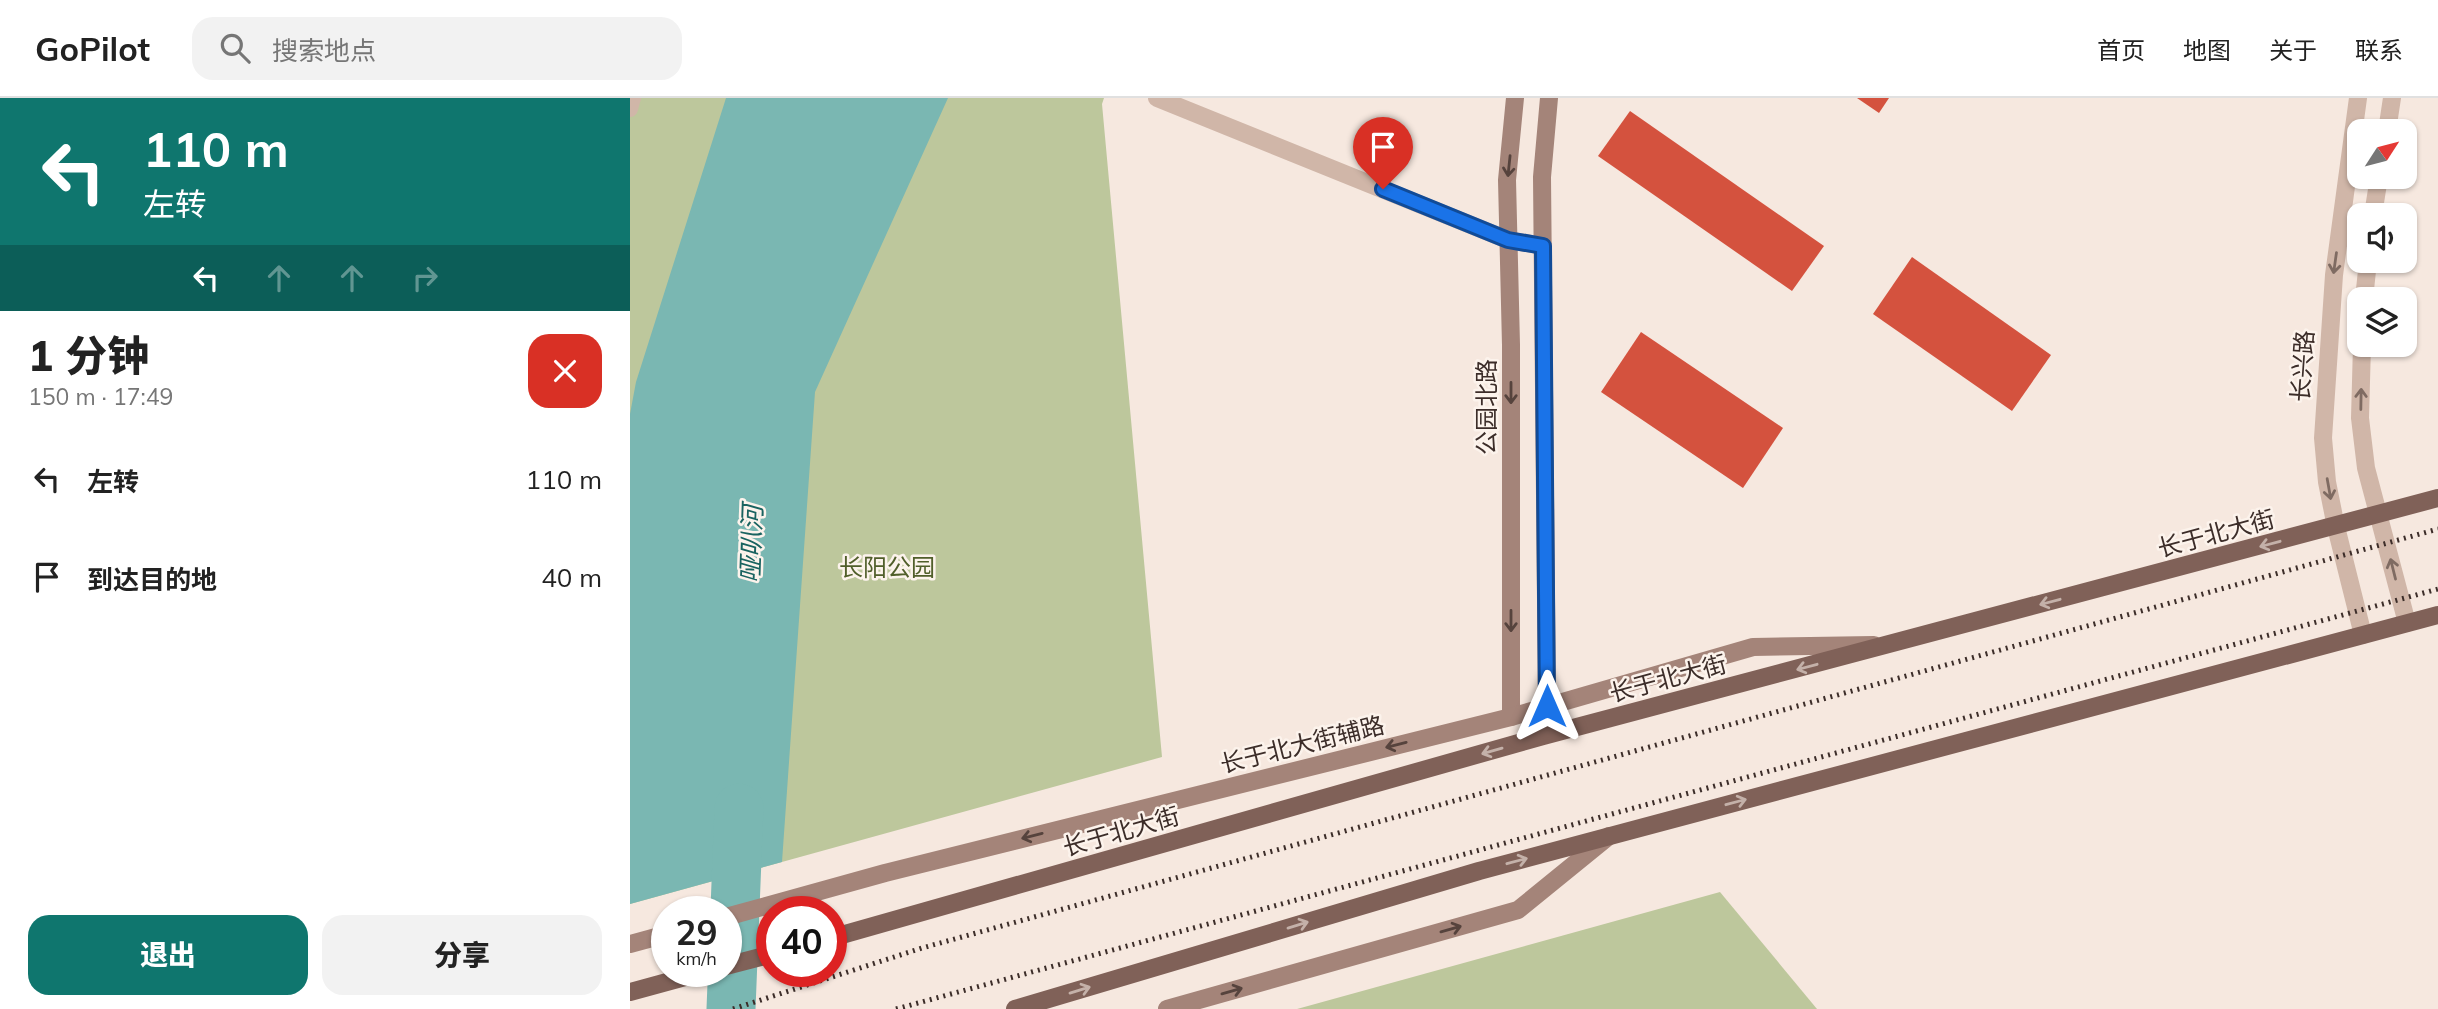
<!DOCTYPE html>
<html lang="zh">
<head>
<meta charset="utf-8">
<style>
	:root { --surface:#fff; --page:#f2f2f2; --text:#222; --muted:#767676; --line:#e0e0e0; --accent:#0f766e }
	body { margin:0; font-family:Mulish,"Noto Sans SC",sans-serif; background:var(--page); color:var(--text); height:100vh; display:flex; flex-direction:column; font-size:26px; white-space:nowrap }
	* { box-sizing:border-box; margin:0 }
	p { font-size:23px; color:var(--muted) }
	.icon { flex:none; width:38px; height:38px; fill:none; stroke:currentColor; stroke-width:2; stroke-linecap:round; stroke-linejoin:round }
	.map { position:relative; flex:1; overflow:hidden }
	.details { display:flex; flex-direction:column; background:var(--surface); width:630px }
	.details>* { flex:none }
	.hud { background:#0f766e; color:#fff; overflow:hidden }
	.needle { width:46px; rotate:54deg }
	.tools { position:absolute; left:1717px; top:21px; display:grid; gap:14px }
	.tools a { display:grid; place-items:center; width:70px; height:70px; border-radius:14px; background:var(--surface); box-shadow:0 2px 5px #0004; font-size:35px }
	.speed { position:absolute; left:21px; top:798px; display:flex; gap:14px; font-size:35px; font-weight:700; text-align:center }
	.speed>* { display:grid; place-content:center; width:91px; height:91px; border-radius:50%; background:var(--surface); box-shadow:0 2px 5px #0004; line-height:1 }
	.speed small { font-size:18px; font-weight:400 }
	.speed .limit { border:10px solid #d22; background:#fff; color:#111 }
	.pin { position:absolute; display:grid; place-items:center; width:60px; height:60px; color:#fff; margin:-72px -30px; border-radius:50% 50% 50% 0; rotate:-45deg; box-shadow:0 0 7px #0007 }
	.pin .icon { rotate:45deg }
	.me { position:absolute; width:77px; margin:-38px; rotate:0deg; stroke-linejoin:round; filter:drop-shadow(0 0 5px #0008) }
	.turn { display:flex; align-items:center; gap:24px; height:147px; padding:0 28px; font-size:32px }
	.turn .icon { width:91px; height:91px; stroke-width:2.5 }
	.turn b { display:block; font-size:49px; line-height:60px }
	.lanes { display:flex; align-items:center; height:66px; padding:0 28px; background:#0003; justify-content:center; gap:35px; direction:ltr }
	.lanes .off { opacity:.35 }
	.round { display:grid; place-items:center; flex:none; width:74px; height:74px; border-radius:21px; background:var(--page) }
	.overview { display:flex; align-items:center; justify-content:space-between; height:119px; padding:0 28px }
	h1 { font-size:42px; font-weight:800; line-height:52px }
	.primary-button { display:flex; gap:14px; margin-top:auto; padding:14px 28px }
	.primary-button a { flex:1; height:80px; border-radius:21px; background:var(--accent); color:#fff; font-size:28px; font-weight:800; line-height:80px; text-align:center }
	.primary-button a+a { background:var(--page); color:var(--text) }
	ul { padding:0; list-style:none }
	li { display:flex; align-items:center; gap:21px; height:98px; padding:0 28px }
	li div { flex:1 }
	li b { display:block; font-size:26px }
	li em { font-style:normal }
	header { display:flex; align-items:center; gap:42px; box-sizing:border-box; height:98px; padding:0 35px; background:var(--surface); border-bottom:2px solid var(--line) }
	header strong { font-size:33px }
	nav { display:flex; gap:38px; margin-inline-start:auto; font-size:24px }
	.search { width:490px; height:63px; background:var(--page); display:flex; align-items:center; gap:18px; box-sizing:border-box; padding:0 24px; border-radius:21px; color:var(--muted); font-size:26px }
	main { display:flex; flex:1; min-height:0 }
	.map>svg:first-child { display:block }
	.green { fill:#bdc79c }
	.water { fill:#7ab7b2 }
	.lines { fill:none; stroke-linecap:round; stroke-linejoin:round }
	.river { stroke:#7ab7b2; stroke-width:49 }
	.building { fill:#d4523e }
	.lane { stroke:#d0b6a8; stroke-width:16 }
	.street { stroke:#d0b6a8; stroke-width:18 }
	.secondary { stroke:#a48479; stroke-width:18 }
	.primary { stroke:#806158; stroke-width:18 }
	.rail { stroke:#3c2d29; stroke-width:5; stroke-dasharray:2 5; stroke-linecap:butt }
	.oneway { stroke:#56433d }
	.oneway2 { stroke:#7f6b62 }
	.oneway3 { stroke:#c4b1a9 }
	.route-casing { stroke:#114b97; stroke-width:18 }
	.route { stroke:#1a73e8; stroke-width:12 }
	.labels { text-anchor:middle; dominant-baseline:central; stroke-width:5; stroke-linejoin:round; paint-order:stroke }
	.street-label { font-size:24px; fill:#3c2d29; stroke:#fcf3ec }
	.park-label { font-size:24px; fill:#505e2a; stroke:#fcf3ec }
	.water-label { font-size:26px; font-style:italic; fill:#196360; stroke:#fcf3ec }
</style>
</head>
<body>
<header>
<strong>GoPilot</strong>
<div class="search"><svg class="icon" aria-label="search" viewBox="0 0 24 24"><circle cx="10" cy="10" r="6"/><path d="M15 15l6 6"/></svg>搜索地点</div>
<nav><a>首页</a><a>地图</a><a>关于</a><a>联系</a></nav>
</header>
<main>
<section class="details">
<div class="hud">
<div class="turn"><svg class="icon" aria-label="left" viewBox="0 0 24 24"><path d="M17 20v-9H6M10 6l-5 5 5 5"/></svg><div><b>110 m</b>左转</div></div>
<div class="lanes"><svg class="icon" aria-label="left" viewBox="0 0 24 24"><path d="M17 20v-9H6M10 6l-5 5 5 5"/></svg><svg class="icon off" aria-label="ahead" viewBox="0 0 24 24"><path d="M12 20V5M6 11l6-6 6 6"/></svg><svg class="icon off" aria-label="ahead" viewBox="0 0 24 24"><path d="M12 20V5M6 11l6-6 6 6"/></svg><svg class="icon off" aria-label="right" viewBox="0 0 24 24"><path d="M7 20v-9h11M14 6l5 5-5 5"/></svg></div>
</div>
<div class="overview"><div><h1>1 分钟</h1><p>150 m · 17:49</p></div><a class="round" style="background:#d93025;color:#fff"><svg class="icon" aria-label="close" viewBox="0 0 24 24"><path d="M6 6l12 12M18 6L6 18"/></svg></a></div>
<ul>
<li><svg class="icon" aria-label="left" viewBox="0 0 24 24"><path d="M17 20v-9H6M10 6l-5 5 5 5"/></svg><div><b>左转</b></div><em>110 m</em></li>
<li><svg class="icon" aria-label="arrive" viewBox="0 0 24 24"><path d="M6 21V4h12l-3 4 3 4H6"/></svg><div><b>到达目的地</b></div><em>40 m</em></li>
</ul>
<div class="primary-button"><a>退出</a><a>分享</a></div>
</section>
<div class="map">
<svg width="1808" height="911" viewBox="0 0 1808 911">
	<rect width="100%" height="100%" fill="#f6e8df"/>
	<g class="green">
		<polygon points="0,0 474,0 472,6 532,659 0,806"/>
		<polygon points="1090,794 1187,911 667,911"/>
	</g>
	<polygon class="water" points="96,0 318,0 185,294 152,764 0,806 0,316 6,284"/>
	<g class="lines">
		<polyline class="river" points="101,911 109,710"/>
	</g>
	<g class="building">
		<polygon points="1227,0 1259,0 1249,15"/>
		<polygon points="1000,13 1194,148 1162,193 968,58"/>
		<polygon points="1282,159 1421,257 1382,313 1243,216"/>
		<polygon points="1011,234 1153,330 1113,390 971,294"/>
	</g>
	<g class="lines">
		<polyline class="lane" points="0,11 3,0"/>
		<g class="street">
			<polyline points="527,0 878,142 913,148"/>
			<polyline points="1728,0 1704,177 1693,340 1697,384 1706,429 1733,537"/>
			<polyline points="1757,33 1762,0"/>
			<polyline points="1743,117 1749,79"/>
			<polyline points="1734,201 1738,163"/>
			<polyline points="1732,247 1730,320 1736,370 1777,525"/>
		</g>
		<g class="secondary">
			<polyline points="917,608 912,79 919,0"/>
			<polyline points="881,619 881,247 877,82 885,0"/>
			<polyline points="96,819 255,775 881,619 1123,549 1244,547"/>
			<polyline points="0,846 37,836"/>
			<polyline points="537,911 888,812 979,738"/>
		</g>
		<g class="primary">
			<polyline points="201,840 913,638 1808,400"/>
			<polyline points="96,868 142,856"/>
			<polyline points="0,894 77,873"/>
			<polyline points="385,911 849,773 1808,517"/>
		</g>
		<g class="rail">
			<polyline points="103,911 292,850 1808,431"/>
			<polyline points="266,911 1808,491"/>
		</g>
	</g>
	<defs><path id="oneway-shaft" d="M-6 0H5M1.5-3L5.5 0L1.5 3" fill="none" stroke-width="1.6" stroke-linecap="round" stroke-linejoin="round" transform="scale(1.75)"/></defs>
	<g class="oneway">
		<use href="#oneway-shaft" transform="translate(879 68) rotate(96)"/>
		<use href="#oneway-shaft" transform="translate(881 295) rotate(90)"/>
		<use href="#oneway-shaft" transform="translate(881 523) rotate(90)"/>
		<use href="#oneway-shaft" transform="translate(766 647) rotate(166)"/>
		<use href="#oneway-shaft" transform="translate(402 738) rotate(166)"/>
		<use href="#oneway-shaft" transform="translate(821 831) rotate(-16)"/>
		<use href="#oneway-shaft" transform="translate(602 893) rotate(-16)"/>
	</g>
	<g class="oneway2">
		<use href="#oneway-shaft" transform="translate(1705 165) rotate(98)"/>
		<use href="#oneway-shaft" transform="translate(1731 301) rotate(-89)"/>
		<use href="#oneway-shaft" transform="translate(1699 391) rotate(80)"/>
		<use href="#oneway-shaft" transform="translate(1763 471) rotate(-104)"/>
	</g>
	<g class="oneway3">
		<use href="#oneway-shaft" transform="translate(1640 446) rotate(165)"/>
		<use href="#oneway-shaft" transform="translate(1420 504) rotate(165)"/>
		<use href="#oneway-shaft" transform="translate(1177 569) rotate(165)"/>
		<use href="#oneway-shaft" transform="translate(862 653) rotate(164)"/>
		<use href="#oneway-shaft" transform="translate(1106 704) rotate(-15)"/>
		<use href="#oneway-shaft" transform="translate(887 763) rotate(-15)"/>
		<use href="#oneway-shaft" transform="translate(668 827) rotate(-17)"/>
		<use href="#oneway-shaft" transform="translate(450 892) rotate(-17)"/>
	</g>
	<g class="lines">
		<g class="route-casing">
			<polyline id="route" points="753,91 878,142 913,148 917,608"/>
		</g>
		<use href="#route" class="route"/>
	</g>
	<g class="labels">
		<g class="street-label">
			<text transform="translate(1672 268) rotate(-86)">长兴路</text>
			<text transform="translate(856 309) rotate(-90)">公园北路</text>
			<text transform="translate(1586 435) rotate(-15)">长于北大街</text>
			<text transform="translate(1038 580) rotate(-15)">长于北大街</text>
			<text transform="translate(672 646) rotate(-14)">长于北大街辅路</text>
			<text transform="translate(491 733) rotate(-16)">长于北大街</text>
		</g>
		<g class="park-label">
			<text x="257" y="469">长阳公园</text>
		</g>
		<g class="water-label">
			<text transform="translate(121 446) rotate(-88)">哑叭河</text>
		</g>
	</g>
</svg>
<div class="tools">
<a><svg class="needle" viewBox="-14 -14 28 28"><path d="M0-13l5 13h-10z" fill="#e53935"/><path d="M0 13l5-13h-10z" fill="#767676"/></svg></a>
<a><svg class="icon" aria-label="sound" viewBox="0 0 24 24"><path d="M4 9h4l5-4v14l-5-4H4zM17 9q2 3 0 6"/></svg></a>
<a><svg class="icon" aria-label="layers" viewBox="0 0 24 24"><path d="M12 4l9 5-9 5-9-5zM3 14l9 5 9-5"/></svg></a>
</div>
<div class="speed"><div>29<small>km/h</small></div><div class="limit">40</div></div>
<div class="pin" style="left:753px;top:91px;background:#d93025"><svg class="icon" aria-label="arrive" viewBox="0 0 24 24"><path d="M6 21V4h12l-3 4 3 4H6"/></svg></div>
<svg class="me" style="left:917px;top:608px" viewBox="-20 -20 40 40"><path d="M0-17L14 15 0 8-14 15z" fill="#1a73e8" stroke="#fff" stroke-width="4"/></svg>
</div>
</main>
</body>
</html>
